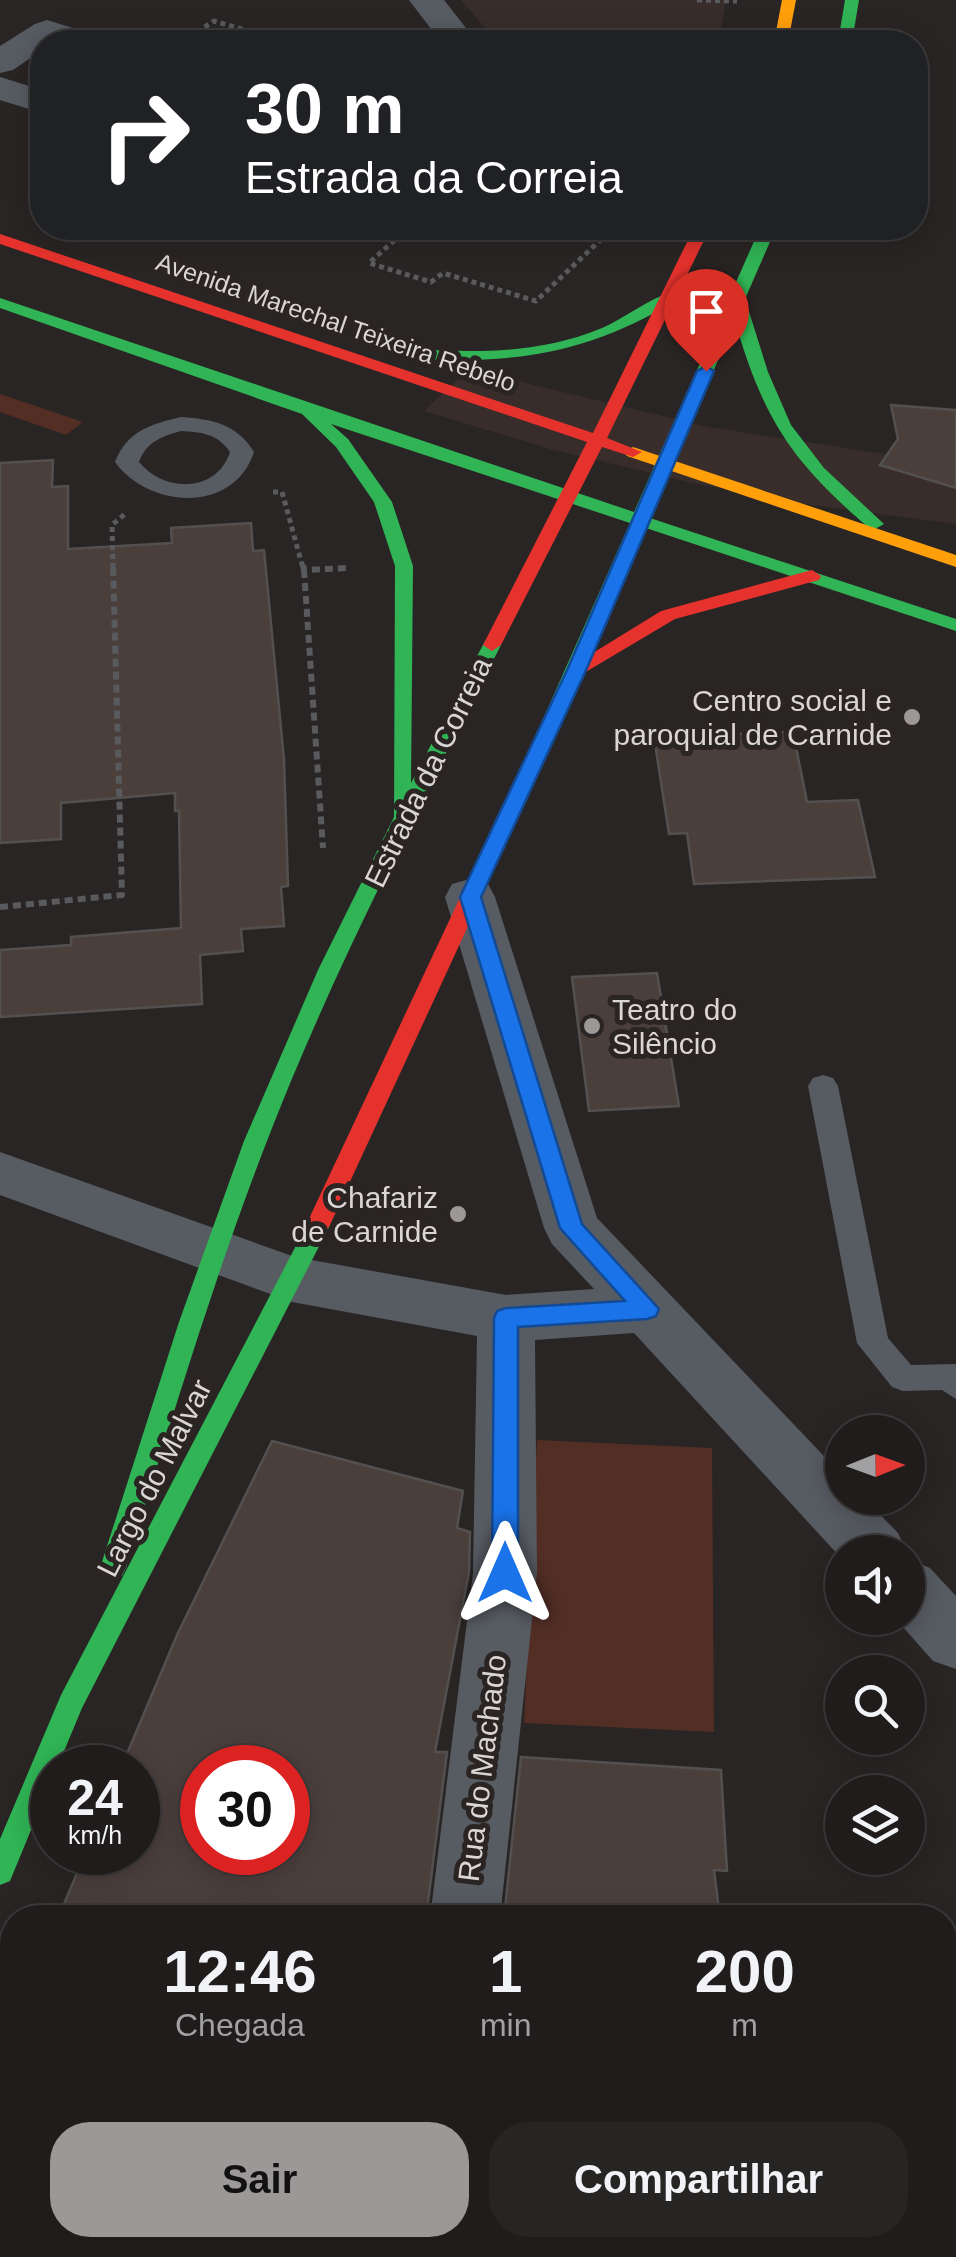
<!DOCTYPE html>
<html lang="pt">
<head>
<meta charset="utf-8">
<style>
	:root { --surface:#1f1c1b; --page:#272524; --text:#f1f3f6; --muted:#a1a1a3; --line:#3c3a3a; --accent:#9c9897 }
	body { margin:0; font-family:Helvetica,sans-serif; background:var(--page); color:var(--text); height:100vh; display:flex; flex-direction:column; font-size:38px; white-space:nowrap }
	* { box-sizing:border-box; margin:0 }
	p { font-size:32px; color:var(--muted) }
	.icon { flex:none; width:55px; height:55px; fill:none; stroke:currentColor; stroke-width:2; stroke-linecap:round; stroke-linejoin:round }
	.map { position:relative; flex:1; overflow:hidden }
	.panel { position:absolute; left:0px; top:1905px; width:958px; height:352px; display:flex; flex-direction:column; background:var(--surface); border-radius:40px 40px 0 0; box-shadow:0 5px 25px #0003,0 0 0 2px var(--line) }
	.panel>* { flex:none }
	.guide { position:absolute; left:30px; top:30px; width:898px; height:210px; border-radius:40px; box-shadow:0 5px 25px #0003,0 0 0 2px var(--line); background:#202124; color:#fff; overflow:hidden }
	.needle { width:65px; rotate:89deg }
	.buttons { position:absolute; left:825px; top:1415px; display:grid; gap:20px }
	.buttons a { display:grid; place-items:center; width:100px; height:100px; border-radius:50%; background:var(--surface); box-shadow:0 5px 25px #0003,0 0 0 2px var(--line); font-size:50px }
	.speed { position:absolute; left:30px; top:1745px; display:flex; gap:20px; font-size:50px; font-weight:700; text-align:center }
	.speed>* { display:grid; place-content:center; width:130px; height:130px; border-radius:50%; background:var(--surface); box-shadow:0 5px 25px #0003,0 0 0 2px var(--line); line-height:1 }
	.speed small { font-size:25px; font-weight:400 }
	.speed .limit { border:15px solid #d22; background:#fff; color:#111 }
	.pin { position:absolute; display:grid; place-items:center; width:85px; height:85px; color:#fff; margin:-102px -42px; border-radius:50% 50% 50% 0; rotate:-45deg; box-shadow:0 0 10px #0007 }
	.pin .icon { rotate:45deg }
	.me { position:absolute; width:110px; margin:-55px; rotate:0deg; stroke-linejoin:round; filter:drop-shadow(0 0 8px #0008) }
	.turn { display:flex; align-items:center; gap:35px; height:210px; padding:0 50px; font-size:45px }
	.turn .icon { width:130px; height:130px; stroke-width:2.5 }
	.turn b { display:block; font-size:70px; line-height:85px }
	.eta { display:flex; justify-content:space-evenly; align-items:center; height:170px; text-align:center }
	.eta b { font-size:60px; font-weight:700; line-height:70px }
	.primary-button { display:flex; gap:20px; margin-top:auto; padding:20px 50px }
	.primary-button a { flex:1; height:115px; border-radius:40px; background:var(--accent); color:#111; font-size:40px; font-weight:700; line-height:115px; text-align:center }
	.primary-button a+a { background:var(--page); color:var(--text) }
	.map>svg:first-child { display:block }
	.built { fill:#382d2a }
	.green { fill:#522e25 }
	.building { fill:#4b3f3c; stroke:#535050; stroke-width:2.5; fill-rule:evenodd }
	.lines { fill:none; stroke-linecap:round; stroke-linejoin:round }
	.path-far1 { stroke:#595a5e; stroke-width:5; stroke-dasharray:5 4; stroke-linecap:butt }
	.path { stroke:#595a5e; stroke-width:6; stroke-dasharray:8 5; stroke-linecap:butt }
	.lane { fill:#575b62; fill-rule:evenodd }
	.street { fill:#575b62; fill-rule:evenodd }
	.fast { fill:#30b455; fill-rule:evenodd }
	.slow { fill:#ff9f0a; fill-rule:evenodd }
	.jam { fill:#e5322d; fill-rule:evenodd }
	.route { fill:#1a73e8; stroke:#114b97; stroke-width:2.5 }
	.poi-dot { fill:#9c9897; stroke:#2a2423; stroke-width:4 }
	.labels { text-anchor:middle; dominant-baseline:central; stroke-width:10; stroke-linejoin:round; paint-order:stroke }
	.far-street-label { font-size:25px; fill:#dad6d5; stroke:#2a2423 }
	.poi-label { font-size:30px; fill:#dad6d5; stroke:#2a2423; text-anchor:end }
	.street-label { font-size:30px; fill:#dad6d5; stroke:#2a2423 }
</style>
</head>
<body>
<div class="map">
<svg width="956" height="2257" viewBox="0 0 956 2257">
	<rect width="100%" height="100%" fill="#292524"/>
	<g class="built">
		<polygon points="461,0 726,0 719,42 497,42"/>
		<polygon points="468,369 708,427 956,465 956,524 811,505 688,482 550,449 424,411"/>
	</g>
	<g class="green">
		<polygon points="0,394 83,422 66,435 0,412"/>
		<polygon points="537,1440 712,1448 714,1732 524,1723"/>
	</g>
	<g class="building">
		<polygon points="891,405 956,410 956,488 880,465 898,439"/>
		<polygon points="53,460 52,487 68,486 68,549 172,543 171,528 251,523 253,551 264,550 284,760 288,886 281,887 284,926 241,929 243,951 200,955 202,1004 0,1017 0,950 71,945 71,937 181,928 179,811 175,811 175,793 61,803 61,839 0,843 0,463"/>
		<polygon points="793,732 807,802 858,800 875,877 694,884 687,833 669,834 654,737"/>
		<polygon points="657,973 679,1106 589,1111 572,977"/>
		<path d="M272 1441 463 1491 457 1528 470 1532 469 1572 435 1752H447L426 1918H58L86 1852H138V1768H121L177 1635ZM202 1768H288V1852H202Z"/>
		<polygon points="521,1757 721,1770 727,1871 714,1870 720,1918 504,1918"/>
	</g>
	<g class="lines">
		<g class="path-far1">
			<polyline points="697,0 737,1"/>
			<polyline points="182,42 214,21 285,42"/>
			<polyline points="408,228 369,263 431,282 443,273 536,301 613,228"/>
			<polyline points="273,492 282,492 303,568"/>
			<polyline points="113,568 112,525 125,514"/>
		</g>
		<g class="path">
			<polyline points="303,565 304,570 347,568"/>
			<polyline points="304,570 323,848"/>
			<polyline points="0,907 122,895 113,565"/>
		</g>
		<g class="lane">
			<path d="M181 417C212 419 237 424 254 452 234 514 149 509 115 462 127 431 151 424 181 417ZM181 431C202 432 218 434 230 452 217 493 164 493 139 462 146 442 162 436 181 431Z"/>
			<polygon points="823,1075 833,1078 838,1086 888,1338 911,1365 956,1364 956,1399 942,1390 903,1391 892,1387 857,1343 808,1086 813,1078"/>
		</g>
		<g class="street">
			<polygon points="409,0 444,0 477,42 441,42"/>
			<polygon points="47,20 95,35 101,42 42,42 42,50 13,70 0,73 0,46 35,24"/>
			<polygon points="0,77 42,90 42,113 0,100"/>
			<polygon points="470,879 488,884 495,897 597,1218 842,1475 842,1498 864,1498 898,1533 907,1552 842,1552 842,1559 634,1333 535,1340 537,1573 500,1918 430,1918 473,1573 477,1336 292,1302 0,1195 0,1152 295,1257 506,1295 594,1289 552,1244 544,1228 445,897 452,884"/>
			<polygon points="908,1559 930,1568 956,1596 956,1669 933,1661 895,1618 908,1618"/>
			<polygon points="389,2245 465,2245 464,2257 388,2257"/>
		</g>
		<g class="fast">
			<polygon points="845,0 859,0 852,42 838,42"/>
			<path d="M760 228H776L745 299 768 372 791 425 824 468 884 524 875 529 869 528C792 462 763 419 735 321L650 518 956 619V631L646 528 548 753 545 758H531L528 753 630 523 331 424 348 439 392 502 413 566 411 783 485 641H499L501 645C428 789 353 932 291 1081 225 1240 176 1404 126 1568L122 1576 113 1579 104 1576 100 1568 179 1322 244 1141 318 970 394 817 395 566 374 502 336 447 302 414 0 308V298L634 512Z"/>
			<path d="M671 292 679 297 677 300C585 356 508 365 402 358L394 353 402 348C470 353 538 355 602 328 625 318 647 300 671 292Z"/>
			<polygon points="318,1216 326,1219 330,1225 82,1708 57,1768 52,1768 52,1779 10,1881 0,1885 0,1839 61,1695 310,1219"/>
		</g>
		<g class="slow">
			<polygon points="782,0 796,0 788,42 774,42"/>
			<polygon points="633,447 956,555 956,567 627,456 624,452"/>
		</g>
		<g class="jam">
			<polygon points="694,228 710,228 607,438 642,452 633,457 602,447 501,645 492,651 483,645 587,442 0,244 0,234 593,433"/>
			<polygon points="812,570 821,576 819,580 675,619 584,673 570,673 567,669 661,611"/>
			<polygon points="538,746 548,753 330,1225 326,1231 310,1231 306,1225 528,753"/>
		</g>
	</g>
	<polygon class="route" points="706,366 714,371 587,668 481,897 582,1224 659,1309 656,1316 647,1319 518,1327 518,1573 514,1581 505,1584 496,1581 492,1573 494,1318 497,1311 506,1308 625,1301 560,1228 460,897 568,668 697,371"/>
	<g class="poi-dot">
		<circle cx="912" cy="717" r="10"/>
		<circle cx="592" cy="1026" r="10"/>
		<circle cx="458" cy="1214" r="10"/>
	</g>
	<g class="labels">
		<g class="far-street-label">
			<text transform="translate(336 322) rotate(19)">Avenida Marechal Teixeira Rebelo</text>
		</g>
		<g class="poi-label">
			<text x="892" y="700">Centro social e<tspan x="892" dy="34">paroquial de Carnide</tspan></text>
			<text x="612" y="1009" text-anchor="start">Teatro do<tspan x="612" dy="34">Silêncio</tspan></text>
			<text x="438" y="1197">Chafariz<tspan x="438" dy="34">de Carnide</tspan></text>
		</g>
		<g class="street-label">
			<text transform="translate(428 772) rotate(-64)">Estrada da Correia</text>
			<text transform="translate(154 1478) rotate(-63)">Largo do Malvar</text>
			<text transform="translate(482 1768) rotate(-83)">Rua do Machado</text>
		</g>
	</g>
</svg>
<div class="buttons">
<a><svg class="needle" viewBox="-14 -14 28 28"><path d="M0-13l5 13h-10z" fill="#e53935"/><path d="M0 13l5-13h-10z" fill="#a1a1a3"/></svg></a>
<a><svg class="icon" aria-label="sound" viewBox="0 0 24 24"><path d="M4 9h4l5-4v14l-5-4H4zM17 9q2 3 0 6"/></svg></a>
<a><svg class="icon" aria-label="search" viewBox="0 0 24 24"><circle cx="10" cy="10" r="6"/><path d="M15 15l6 6"/></svg></a>
<a><svg class="icon" aria-label="layers" viewBox="0 0 24 24"><path d="M12 4l9 5-9 5-9-5zM3 14l9 5 9-5"/></svg></a>
</div>
<div class="speed"><div>24<small>km/h</small></div><div class="limit">30</div></div>
<div class="pin" style="left:706px;top:371px;background:#d93025"><svg class="icon" aria-label="arrive" viewBox="0 0 24 24"><path d="M6 21V4h12l-3 4 3 4H6"/></svg></div>
<svg class="me" style="left:505px;top:1573px" viewBox="-20 -20 40 40"><path d="M0-17L14 15 0 8-14 15z" fill="#1a73e8" stroke="#fff" stroke-width="4"/></svg>
<div class="guide">
<div class="turn"><svg class="icon" aria-label="right" viewBox="0 0 24 24"><path d="M7 20v-9h11M14 6l5 5-5 5"/></svg><div><b>30 m</b>Estrada da Correia</div></div>
</div>
<section class="panel">
<div class="eta">
<div><b>12:46</b><p>Chegada</p></div>
<div><b>1</b><p>min</p></div>
<div><b>200</b><p>m</p></div>
</div>
<div class="primary-button"><a>Sair</a><a>Compartilhar</a></div>
</section>
</div>
</body>
</html>
